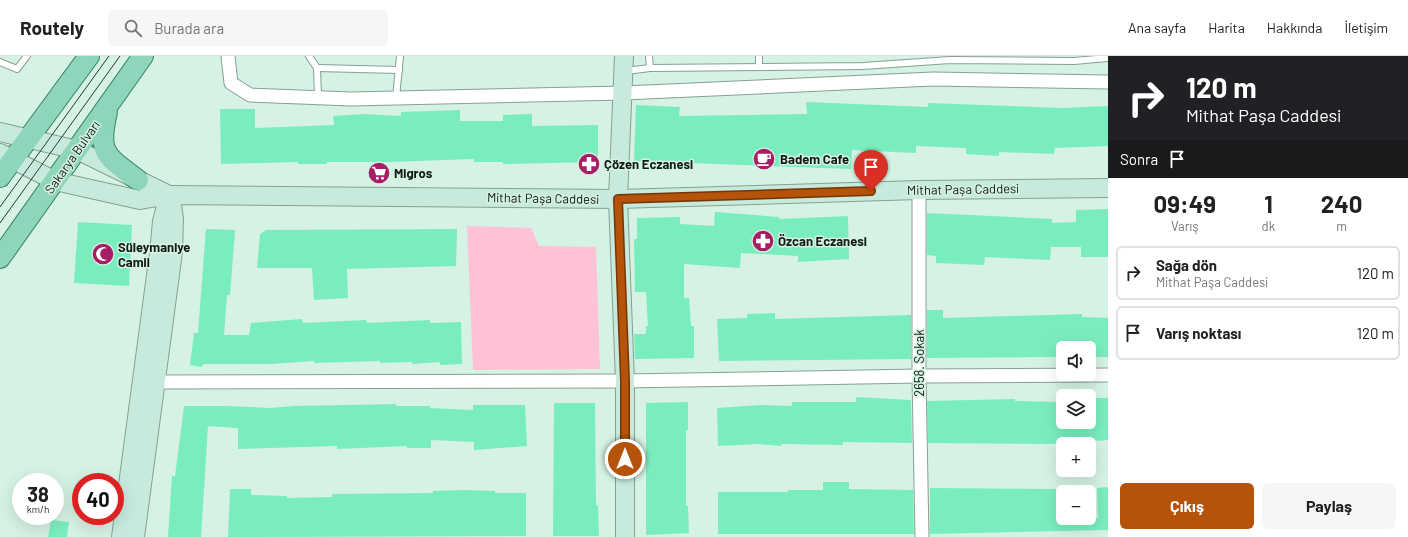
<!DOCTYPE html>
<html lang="tr">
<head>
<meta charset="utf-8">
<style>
	:root { --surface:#fff; --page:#f6f6f6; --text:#222; --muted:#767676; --line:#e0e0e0; --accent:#b45309 }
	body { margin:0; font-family:Barlow,sans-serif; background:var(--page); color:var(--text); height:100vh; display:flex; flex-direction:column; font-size:15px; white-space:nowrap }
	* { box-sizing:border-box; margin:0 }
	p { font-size:13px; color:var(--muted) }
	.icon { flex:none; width:22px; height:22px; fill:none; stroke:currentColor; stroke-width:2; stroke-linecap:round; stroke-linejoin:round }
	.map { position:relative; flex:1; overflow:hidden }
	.panel { display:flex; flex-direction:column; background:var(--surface); width:300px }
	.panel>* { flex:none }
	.banner { background:#202124; color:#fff; overflow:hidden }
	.buttons { position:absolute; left:1056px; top:285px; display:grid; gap:8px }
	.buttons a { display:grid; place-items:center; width:40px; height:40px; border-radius:6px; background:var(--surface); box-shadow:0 4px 16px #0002; font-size:20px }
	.speed { position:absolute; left:12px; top:417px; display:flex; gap:8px; font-size:20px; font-weight:700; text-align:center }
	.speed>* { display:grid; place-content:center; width:52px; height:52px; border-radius:50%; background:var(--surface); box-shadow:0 4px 16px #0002; line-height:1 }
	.speed small { font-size:10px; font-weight:400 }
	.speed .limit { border:6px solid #d22; background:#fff; color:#111 }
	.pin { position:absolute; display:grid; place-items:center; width:34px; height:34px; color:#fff; margin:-41px -17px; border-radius:50% 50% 50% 0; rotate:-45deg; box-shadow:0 0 4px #0007 }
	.pin .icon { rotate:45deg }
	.me { position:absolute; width:44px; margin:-22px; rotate:0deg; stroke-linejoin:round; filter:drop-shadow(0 0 3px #0008) }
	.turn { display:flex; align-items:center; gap:14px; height:84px; padding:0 12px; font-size:18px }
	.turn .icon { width:52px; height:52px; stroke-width:2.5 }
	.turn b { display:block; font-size:28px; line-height:34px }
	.then { display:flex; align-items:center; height:38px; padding:0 12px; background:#0003; gap:8px; font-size:15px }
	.eta { display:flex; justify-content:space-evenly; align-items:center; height:68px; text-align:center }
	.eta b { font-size:24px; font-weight:700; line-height:28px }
	.button { display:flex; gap:8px; margin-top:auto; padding:8px 12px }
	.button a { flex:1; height:46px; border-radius:6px; background:var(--accent); color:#fff; font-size:16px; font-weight:700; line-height:46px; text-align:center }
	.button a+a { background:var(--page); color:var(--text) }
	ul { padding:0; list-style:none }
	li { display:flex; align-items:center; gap:12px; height:54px; margin:0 8px 6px; padding:0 4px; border:2px solid var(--line); border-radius:6px }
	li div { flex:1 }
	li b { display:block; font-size:15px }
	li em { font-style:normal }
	header { display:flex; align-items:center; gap:24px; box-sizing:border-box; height:56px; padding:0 20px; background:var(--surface); border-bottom:1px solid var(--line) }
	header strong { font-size:19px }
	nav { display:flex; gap:22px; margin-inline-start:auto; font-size:14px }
	.search { width:280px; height:36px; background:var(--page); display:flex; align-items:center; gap:10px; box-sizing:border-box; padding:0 14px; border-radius:6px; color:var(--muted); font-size:15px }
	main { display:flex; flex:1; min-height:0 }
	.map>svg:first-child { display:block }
	.green { fill:#ffc1d6 }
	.building { fill:#7aedbe }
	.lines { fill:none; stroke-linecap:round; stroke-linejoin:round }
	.lane-casing { stroke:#85a193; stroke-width:8 }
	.street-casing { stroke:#85a193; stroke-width:15 }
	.secondary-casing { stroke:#85a193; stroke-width:20 }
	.primary-casing { stroke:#328263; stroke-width:22 }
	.lane { stroke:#fff; stroke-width:6 }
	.street { stroke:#fff; stroke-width:13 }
	.secondary { stroke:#c7eadd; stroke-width:18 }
	.primary { stroke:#8fd5bb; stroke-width:20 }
	.tram { stroke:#2b3832; stroke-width:1 }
	.route-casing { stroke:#753606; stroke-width:10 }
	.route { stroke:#b45309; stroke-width:7 }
	.labels { text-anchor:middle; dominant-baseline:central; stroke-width:3; stroke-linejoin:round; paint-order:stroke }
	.street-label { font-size:13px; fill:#111b16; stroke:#d5f2e4 }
	.poi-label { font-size:13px; font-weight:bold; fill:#111b16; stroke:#d5f2e4; text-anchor:start }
</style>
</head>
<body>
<header>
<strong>Routely</strong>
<div class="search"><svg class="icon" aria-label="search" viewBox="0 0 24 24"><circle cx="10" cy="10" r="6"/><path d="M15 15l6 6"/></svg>Burada ara</div>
<nav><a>Ana sayfa</a><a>Harita</a><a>Hakkında</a><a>İletişim</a></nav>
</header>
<main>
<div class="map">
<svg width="1108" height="481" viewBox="0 0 1108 481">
	<rect width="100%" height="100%" fill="#d5f2e4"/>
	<polygon class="green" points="467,170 531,172 539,190 596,191 600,313 473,314"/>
	<g class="building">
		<polygon points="806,46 928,51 928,47 1063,52 1108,50 1108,90 1055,92 1054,98 999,96 999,100 966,98 966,92 916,90 916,97 852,94 851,113 634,105 636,49 680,51 679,60 807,58"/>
		<polygon points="220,53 255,53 255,72 334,69 333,60 364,58 401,60 401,56 460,54 460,65 503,65 503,59 532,58 532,70 598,69 598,106 503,108 503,106 474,106 474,103 388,106 327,106 327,108 298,108 298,106 221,108"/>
		<polygon points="1108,153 1108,201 1081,201 1081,191 1051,191 1050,204 985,201 984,209 936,207 936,200 927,199 927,157 1052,163 1052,167 1076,166 1076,154"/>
		<polygon points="715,156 779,161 779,163 848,160 849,203 798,206 798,200 741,197 740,212 684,208 684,242 689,242 691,270 694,270 694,302 635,303 634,278 646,278 646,270 648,270 646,236 635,236 634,183 637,183 637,162 680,161 680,168 714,170"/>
		<polygon points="78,166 132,169 129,230 74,227"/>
		<polygon points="206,173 235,174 230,239 227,239 224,279 249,279 251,267 302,263 303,267 366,264 367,267 430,264 430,267 461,266 462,308 440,309 440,306 412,308 412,306 380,307 380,305 314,307 314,305 271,308 204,308 201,311 190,309 194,277 198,277"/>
		<polygon points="457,173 456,210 347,213 348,242 314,244 312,212 257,212 260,178 266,174"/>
		<polygon points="927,254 943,254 943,262 1082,258 1082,261 1108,262 1108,301 1095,301 1095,292 1063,292 1063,301 927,302"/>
		<polygon points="775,257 775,263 911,259 911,303 719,305 717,263 747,262 747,258"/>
		<polygon points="856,341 911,344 912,387 843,386 843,389 781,388 781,390 758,388 718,390 717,352 760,349 792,350 792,346 856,346"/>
		<polygon points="1095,342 1108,342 1108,384 1049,388 928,387 927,345 1015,343 1015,345 1063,346 1063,366 1095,366"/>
		<polygon points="688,346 688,374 686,374 686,450 688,450 689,477 646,479 646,347"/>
		<polygon points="554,347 595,347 596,449 598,449 599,480 553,480"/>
		<polygon points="396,348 396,350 430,350 430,352 473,354 473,349 525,349 527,390 474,394 474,386 431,384 431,392 407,392 407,390 337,393 337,390 238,393 238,372 208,370 201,481 168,481 172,420 175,420 184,350 226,350 270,352 294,350"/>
		<polygon points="823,426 849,426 849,433 913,434 914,478 718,478 718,436 788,436 788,434 823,434"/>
		<polygon points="1108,431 1108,474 930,478 930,432 1063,433 1063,462 1098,462 1097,432"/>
		<polygon points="230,433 251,433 251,439 287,440 287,442 332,441 332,438 433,437 433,435 467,434 495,435 495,437 526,437 526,480 228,481"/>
		<polygon points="51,464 69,466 67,481 48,481"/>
	</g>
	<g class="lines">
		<g class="lane-casing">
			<g id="lane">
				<polyline points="309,0 317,12 318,41"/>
				<polyline points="649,0 650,12"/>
				<polyline points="0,6 17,13 27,0"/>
				<polyline points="759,9 759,0"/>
				<polyline points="317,12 399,14"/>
				<polyline points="626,15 650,12 863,10 950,4 1074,5 1108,2"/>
				<polyline points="396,42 400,0"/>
			</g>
		</g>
		<g class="street-casing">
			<g id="street">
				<polyline points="228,0 231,27 250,39 351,43 624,37 933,23 1108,26"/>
				<polyline points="919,134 919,320 922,481"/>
				<polyline points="155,326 625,325 919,320 1108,319"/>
			</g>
		</g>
		<g class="secondary-casing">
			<g id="secondary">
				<polyline points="624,0 618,143 625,325 625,481"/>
				<polyline points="0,76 77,94 169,139"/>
				<polyline points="0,97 55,125 140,144 169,139 618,143 919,134 1108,132"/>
				<polyline points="121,481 159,197 162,165 169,139"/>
				<polyline points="135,481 173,196 174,163 172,149"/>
			</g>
		</g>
		<g class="primary-casing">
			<g id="primary">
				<path d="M107 56C97 98 106 100 138 124"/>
				<polyline points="0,121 89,0"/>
				<polyline points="0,202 143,0"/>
			</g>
		</g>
		<use href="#lane" class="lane"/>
		<use href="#street" class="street"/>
		<use href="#secondary" class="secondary"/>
		<use href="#primary" class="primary"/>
		<g class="tram">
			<polyline points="0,151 109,0"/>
			<polyline points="0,167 120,0"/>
		</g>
	</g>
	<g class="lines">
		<g class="route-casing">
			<polyline id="route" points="625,403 625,325 618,143 871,135"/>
		</g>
		<use href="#route" class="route"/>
	</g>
	<defs>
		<g id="cafe-disc" transform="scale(1.15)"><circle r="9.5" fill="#a81e64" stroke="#d5f2e4"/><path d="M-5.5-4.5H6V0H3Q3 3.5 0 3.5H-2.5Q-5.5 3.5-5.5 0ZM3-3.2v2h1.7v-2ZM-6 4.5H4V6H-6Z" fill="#fff"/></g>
		<g id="pharmacy-disc" transform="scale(1.15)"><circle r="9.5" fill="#a81e64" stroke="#d5f2e4"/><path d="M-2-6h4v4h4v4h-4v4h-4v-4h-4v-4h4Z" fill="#fff"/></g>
		<g id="supermarket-disc" transform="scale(1.15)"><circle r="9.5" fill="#a81e64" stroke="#d5f2e4"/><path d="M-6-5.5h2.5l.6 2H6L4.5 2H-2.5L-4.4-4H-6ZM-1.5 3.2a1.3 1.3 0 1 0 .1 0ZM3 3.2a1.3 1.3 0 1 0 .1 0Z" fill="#fff"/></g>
		<g id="mosque-disc" transform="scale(1.15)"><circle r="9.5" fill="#a81e64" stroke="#d5f2e4"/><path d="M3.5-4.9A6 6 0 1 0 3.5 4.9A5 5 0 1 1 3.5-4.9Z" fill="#fff"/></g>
	</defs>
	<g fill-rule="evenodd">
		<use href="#cafe-disc" x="764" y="103"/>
		<use href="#pharmacy-disc" x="589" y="108"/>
		<use href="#supermarket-disc" x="379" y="117"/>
		<use href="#pharmacy-disc" x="763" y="185"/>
		<use href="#mosque-disc" x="103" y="198"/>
	</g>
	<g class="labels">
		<g class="street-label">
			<text transform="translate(72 101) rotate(-55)">Sakarya Bulvarı</text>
			<text transform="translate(963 133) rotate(-1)">Mithat Paşa Caddesi</text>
			<text transform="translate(543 142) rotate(1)">Mithat Paşa Caddesi</text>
			<text transform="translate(919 307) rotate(-90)">2658. Sokak</text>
		</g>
		<g class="poi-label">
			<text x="780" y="103">Badem Cafe</text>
			<text x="604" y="108">Çözen Eczanesi</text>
			<text x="394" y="117">Migros</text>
			<text x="778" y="185">Özcan Eczanesi</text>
			<text x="118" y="191">Süleymaniye<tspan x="118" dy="15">Camii</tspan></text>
		</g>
	</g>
</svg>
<div class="buttons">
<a><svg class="icon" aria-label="sound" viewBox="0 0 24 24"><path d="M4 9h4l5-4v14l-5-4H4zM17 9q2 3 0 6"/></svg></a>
<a><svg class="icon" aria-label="layers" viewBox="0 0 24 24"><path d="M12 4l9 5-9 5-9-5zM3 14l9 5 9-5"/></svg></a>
<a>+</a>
<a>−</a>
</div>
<div class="speed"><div>38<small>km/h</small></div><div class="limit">40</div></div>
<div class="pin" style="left:871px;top:135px;background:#d93025"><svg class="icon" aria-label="arrive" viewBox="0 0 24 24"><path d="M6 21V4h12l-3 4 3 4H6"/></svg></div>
<svg class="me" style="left:625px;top:403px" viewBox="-20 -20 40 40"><circle r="17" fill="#b45309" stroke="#fff" stroke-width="3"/><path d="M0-11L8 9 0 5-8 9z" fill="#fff"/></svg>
</div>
<section class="panel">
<div class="banner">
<div class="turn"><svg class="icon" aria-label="right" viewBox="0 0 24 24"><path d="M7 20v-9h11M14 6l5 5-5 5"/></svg><div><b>120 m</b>Mithat Paşa Caddesi</div></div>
<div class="then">Sonra<svg class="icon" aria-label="arrive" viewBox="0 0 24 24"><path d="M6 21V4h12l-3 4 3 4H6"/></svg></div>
</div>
<div class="eta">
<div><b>09:49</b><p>Varış</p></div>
<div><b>1</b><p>dk</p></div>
<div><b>240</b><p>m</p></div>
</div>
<ul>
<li><svg class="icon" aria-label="right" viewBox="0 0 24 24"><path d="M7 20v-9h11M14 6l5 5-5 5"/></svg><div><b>Sağa dön</b><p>Mithat Paşa Caddesi</p></div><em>120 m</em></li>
<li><svg class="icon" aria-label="arrive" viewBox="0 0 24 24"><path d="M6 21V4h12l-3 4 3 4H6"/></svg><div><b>Varış noktası</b></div><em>120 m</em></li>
</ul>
<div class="button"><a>Çıkış</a><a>Paylaş</a></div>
</section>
</main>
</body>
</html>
